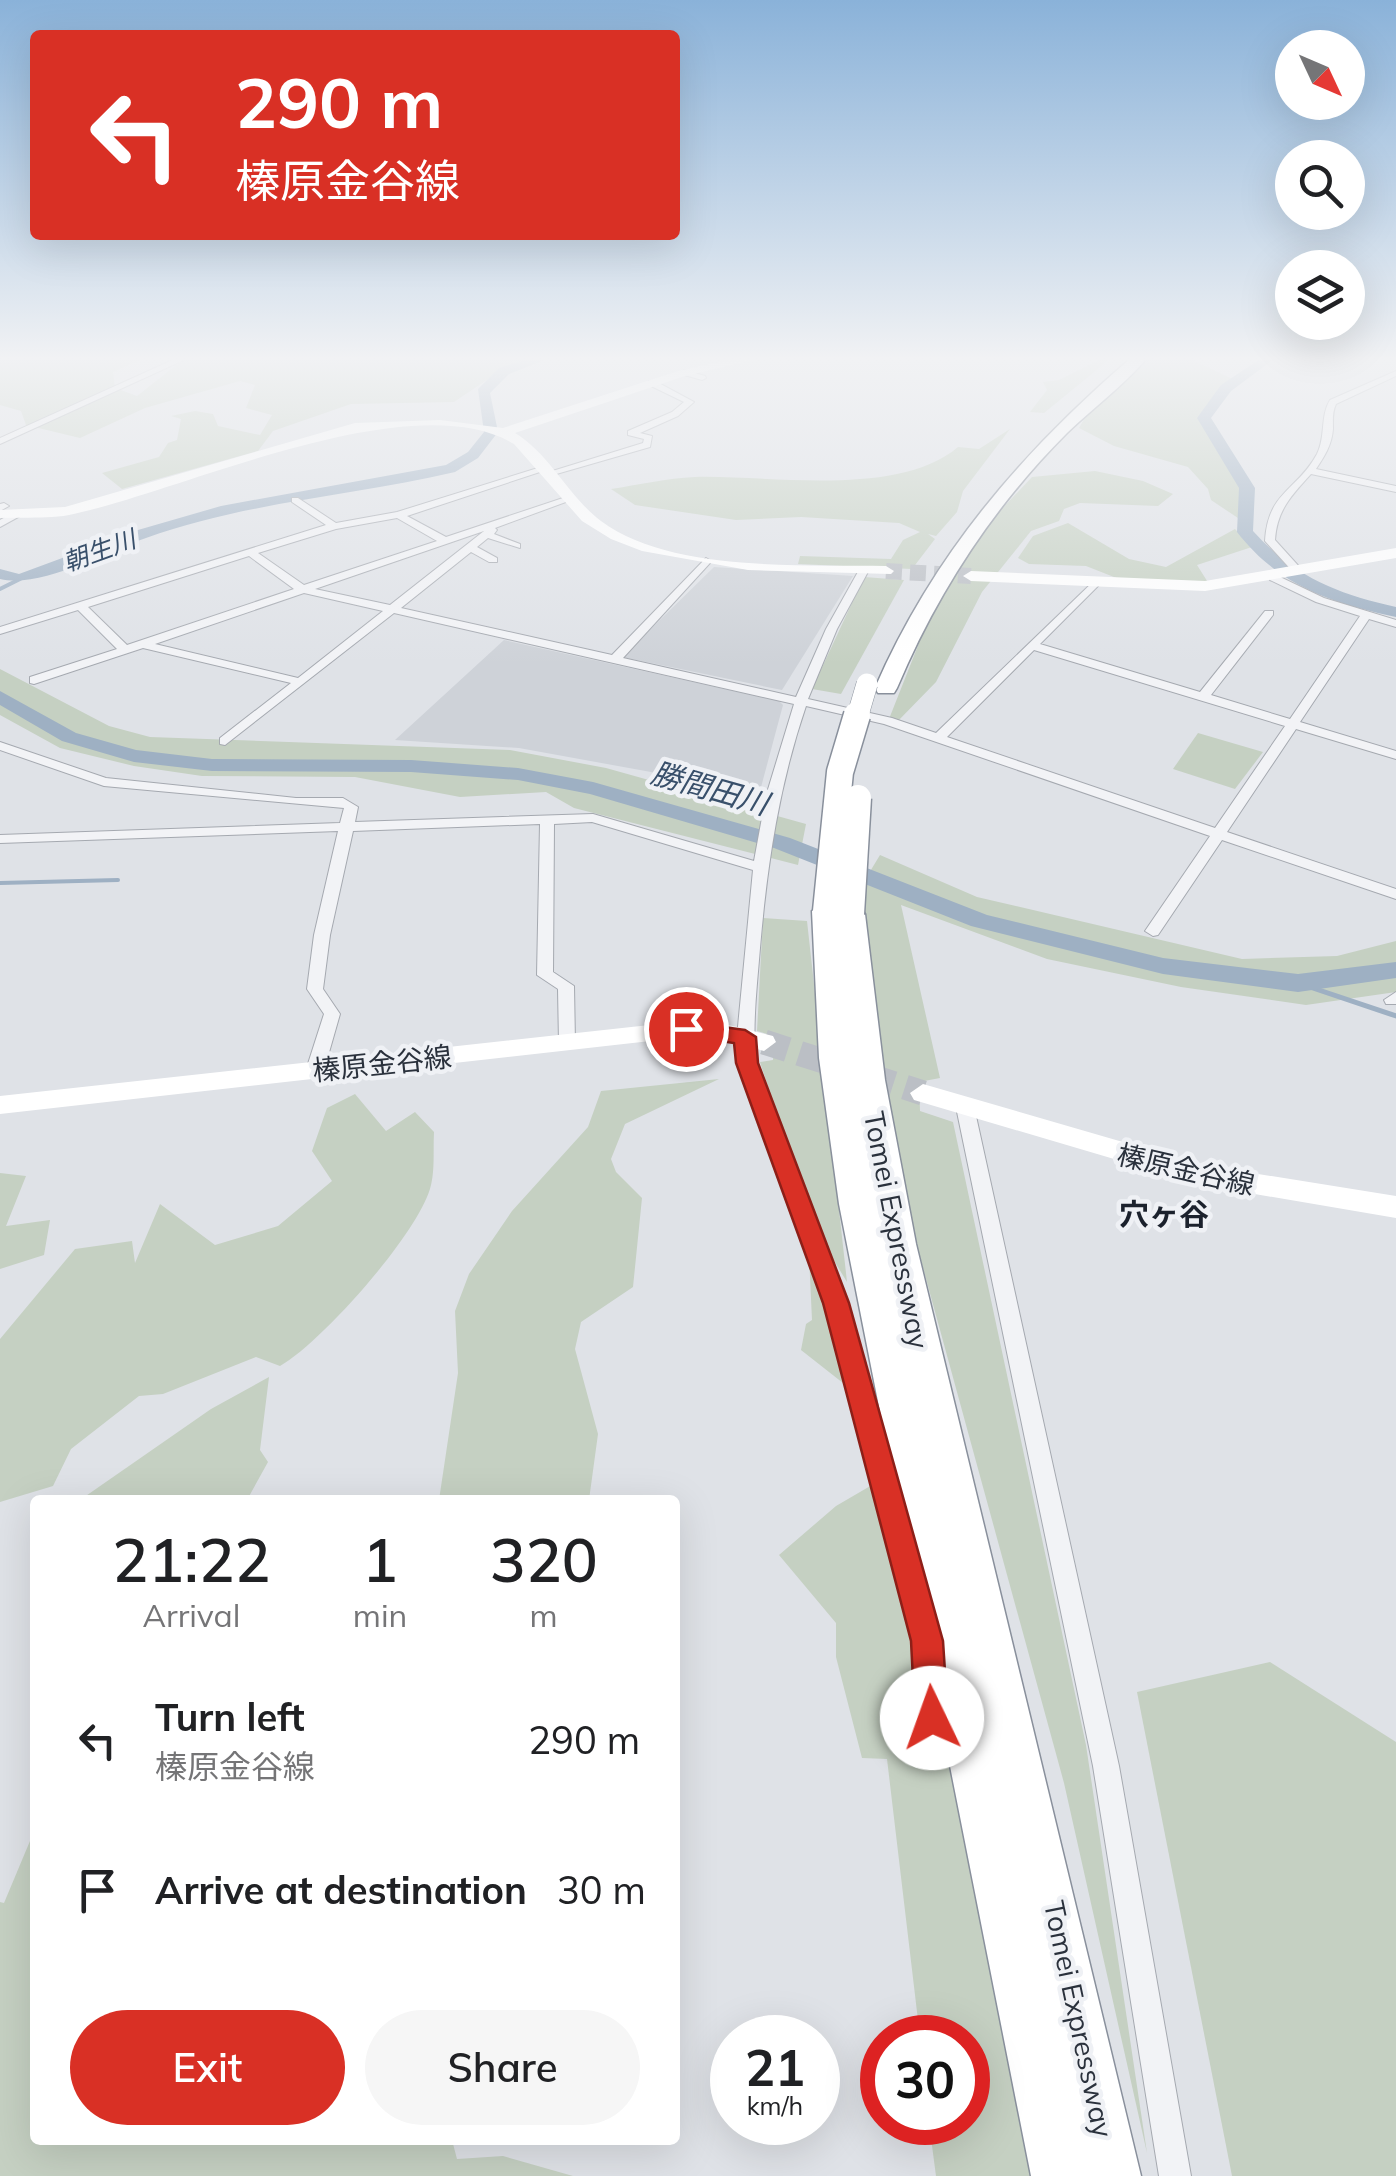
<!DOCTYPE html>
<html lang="en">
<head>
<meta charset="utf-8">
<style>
	:root { --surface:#fff; --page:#f6f6f6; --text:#202124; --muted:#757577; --accent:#d93025 }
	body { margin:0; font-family:Mulish,"Noto Sans JP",sans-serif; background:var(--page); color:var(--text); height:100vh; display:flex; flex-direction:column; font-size:38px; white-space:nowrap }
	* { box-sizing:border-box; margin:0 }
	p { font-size:32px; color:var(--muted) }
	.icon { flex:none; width:55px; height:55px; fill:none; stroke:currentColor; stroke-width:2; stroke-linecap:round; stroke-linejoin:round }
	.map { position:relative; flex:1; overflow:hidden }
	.panel { position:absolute; left:30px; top:1495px; width:650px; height:650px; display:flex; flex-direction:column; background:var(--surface); border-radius:10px; box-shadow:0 10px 40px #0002 }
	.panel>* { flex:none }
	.guide { position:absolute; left:30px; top:30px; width:650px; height:210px; border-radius:10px; box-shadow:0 10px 40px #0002; background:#d93025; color:#fff; overflow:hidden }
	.needle { width:65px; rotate:134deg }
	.controls { position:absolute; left:1275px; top:30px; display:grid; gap:20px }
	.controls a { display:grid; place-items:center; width:90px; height:90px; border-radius:50%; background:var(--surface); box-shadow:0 10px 40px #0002; font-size:50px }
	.speed { position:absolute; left:710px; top:2015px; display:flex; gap:20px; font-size:50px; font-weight:700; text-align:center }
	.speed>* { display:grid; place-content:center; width:130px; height:130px; border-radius:50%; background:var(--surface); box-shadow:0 10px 40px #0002; line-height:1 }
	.speed small { font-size:25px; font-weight:400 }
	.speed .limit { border:15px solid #d22; background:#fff; color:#111 }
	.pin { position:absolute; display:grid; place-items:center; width:85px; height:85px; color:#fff; margin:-42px; border:5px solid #fff; border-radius:50%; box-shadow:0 2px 10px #0007 }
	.me { position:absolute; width:110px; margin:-55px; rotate:357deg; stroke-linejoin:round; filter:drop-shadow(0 0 8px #0008) }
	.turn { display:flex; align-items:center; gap:35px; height:210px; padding:0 40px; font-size:45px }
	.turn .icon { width:130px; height:130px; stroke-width:2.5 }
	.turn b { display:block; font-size:70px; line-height:85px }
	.eta { display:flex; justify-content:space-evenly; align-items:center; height:170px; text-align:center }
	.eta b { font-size:60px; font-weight:600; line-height:70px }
	.primary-button { display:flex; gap:20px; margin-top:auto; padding:20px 40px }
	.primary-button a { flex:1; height:115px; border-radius:60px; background:var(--accent); color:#fff; font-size:40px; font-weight:600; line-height:115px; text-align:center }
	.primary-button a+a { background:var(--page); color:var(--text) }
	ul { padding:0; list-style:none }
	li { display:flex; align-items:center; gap:30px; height:150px; padding:0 40px }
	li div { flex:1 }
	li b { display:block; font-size:38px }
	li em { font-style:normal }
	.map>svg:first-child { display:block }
	.built { fill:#ced2d8 }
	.green { fill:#c5d0c2 }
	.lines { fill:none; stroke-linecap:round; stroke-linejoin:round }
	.stream-far1 { stroke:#9eb0c3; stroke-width:4 }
	.stream { stroke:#9eb0c3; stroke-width:5 }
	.river { fill:#9eb0c3; fill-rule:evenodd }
	.secondary-tunnel-far1 { stroke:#bbbfc5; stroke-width:16; stroke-dasharray:16 8; stroke-linecap:butt }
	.secondary-tunnel { stroke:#bbbfc5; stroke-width:25; stroke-dasharray:25 12; stroke-linecap:butt }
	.street-casing { stroke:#a5a9b0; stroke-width:2 }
	.highway-casing { stroke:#89909c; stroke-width:3 }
	.street { fill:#f2f3f6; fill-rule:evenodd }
	.secondary { fill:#fff; fill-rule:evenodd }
	.highway { fill:#fff; fill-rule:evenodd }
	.highway-bridge-far1-casing { stroke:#89909c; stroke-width:22; stroke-linecap:butt }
	.highway-bridge-casing { stroke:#89909c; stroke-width:29; stroke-linecap:butt }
	.highway-bridge-far1 { stroke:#fff; stroke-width:21 }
	.highway-bridge { stroke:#fff; stroke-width:26 }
	.route { fill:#d93025; stroke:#8d1f18; stroke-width:2.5 }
	.labels { text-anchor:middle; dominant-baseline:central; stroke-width:9; stroke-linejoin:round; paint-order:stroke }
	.far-water-label { font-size:25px; font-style:italic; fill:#39506b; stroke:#eff1f5 }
	.street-label { font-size:28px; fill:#2a313c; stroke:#eff1f5 }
	.water-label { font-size:30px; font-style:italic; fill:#39506b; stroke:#eff1f5 }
	.neighbourhood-label { font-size:30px; font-weight:bold; fill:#1c222d; stroke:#eff1f5 }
</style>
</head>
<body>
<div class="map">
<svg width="1396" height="2176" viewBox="0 0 1396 2176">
	<rect width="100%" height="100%" fill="#dfe2e7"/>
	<g class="built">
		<polygon points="714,567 853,576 782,690 622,657"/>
		<polygon points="504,640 779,701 783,705 756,806 651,772 519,748 395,740"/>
	</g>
	<g class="green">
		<polygon points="0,359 142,359 113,372 115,388 137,396 184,359 537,359 509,365 454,402 351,404 273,431 258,451 122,489 102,473 159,457 168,443 177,440 181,419 171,416 195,411 213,414 218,426 260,435 272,415 246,408 255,385 240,381 145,408 80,438 26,425 21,411 0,405"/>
		<polygon points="1101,359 1110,359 1044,413 1030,412 1047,390 1043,382 1059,380"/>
		<polygon points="1147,359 1190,359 1239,382 1202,424 1248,486 1241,520 1211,500 1208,489 1188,467 1114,446 1079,428 1090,409"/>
		<path d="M1010 429 963 491 957 512 936 536 928 534 935 539 912 569 798 564 800 556 891 559 903 540 920 532 899 523 801 517 736 520 635 505 611 489C638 485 667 478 695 477 770 475 898 498 958 447L979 449Z"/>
		<polygon points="1095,471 1143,481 1173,494 1158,506 1080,503 1064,509 1059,521 1031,531 982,592 936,682 897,722 889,719 938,595 996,515 1032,477"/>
		<polygon points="1068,523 1129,559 1166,567 1235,529 1252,547 1197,565 1209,584 1119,579 1086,566 1029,564 1018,558 1033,536"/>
		<polygon points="864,577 904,580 841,694 812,689"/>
		<polygon points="0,669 109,726 150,737 510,750 606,768 806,824 798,865 574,808 546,792 460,797 355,777 202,776 134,766 60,748 0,715"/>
		<polygon points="1198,733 1263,752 1235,789 1173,769"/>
		<polygon points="880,855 977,897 1242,959 1337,956 1396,941 1396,992 1306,1005 1181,987 1047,959 901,905 940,1078 919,1082 920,1111 953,1122 1086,1745 1147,2153 1064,1783 908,1213 870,1026 860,888"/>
		<polygon points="763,918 807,921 847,1282 813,1226 760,1062 773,1060 774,1036 757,1031"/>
		<polygon points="719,1079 625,1124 611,1159 616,1172 642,1198 633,1287 581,1322 575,1349 598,1434 589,1500 439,1500 458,1373 455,1311 469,1274 512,1211 588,1127 601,1091"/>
		<path d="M355 1094 386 1131 415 1112 434 1132C433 1149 435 1169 431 1185 421 1231 320 1344 280 1366L256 1357 163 1394 139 1396 71 1449 53 1486 0 1502V1339L75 1249 132 1241 135 1263 160 1204 215 1245 278 1226 332 1181 312 1151 327 1108Z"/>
		<polygon points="0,1173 26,1176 6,1226 50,1220 44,1255 0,1269"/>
		<path d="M809 1255C825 1292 851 1342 843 1383L801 1350 806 1324 812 1320Z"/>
		<polygon points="269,1377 260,1450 268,1462 247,1500 80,1500 211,1409"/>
		<polygon points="872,1485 928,1664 1008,2022 1034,2176 936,2176 929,2123 968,2122 968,2038 920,2037 887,1759 862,1758 836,1657 836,1623 779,1555 836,1506"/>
		<polygon points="1270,1662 1396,1742 1396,2176 1232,2176 1137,1692"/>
		<polygon points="35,1829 35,2140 452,2140 457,2159 503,2156 573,2176 0,2176 0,1902 4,1903"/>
	</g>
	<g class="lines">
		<g class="stream-far1">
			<polyline points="0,589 20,579"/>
			<polyline points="0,883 118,880"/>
		</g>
		<polyline class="stream" points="1298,983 1396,1016"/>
		<g class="river">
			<path d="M528 359H547L509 374 490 393 498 432 478 458 455 472C352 496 246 502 146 538 105 552 40 589 0 579V569L19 574 138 530 221 506 446 465 468 452 484 432 478 389 499 368Z"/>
			<path d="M1260 359H1274L1231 391 1211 418 1255 488 1253 531C1295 577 1337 594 1396 607V617C1331 603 1279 586 1237 532L1239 488 1197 418 1221 385Z"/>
			<polygon points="0,691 76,733 136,750 212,759 411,760 518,768 593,782 790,838 987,915 1163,958 1298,974 1396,962 1396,978 1298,992 1163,974 971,926 774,848 590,794 518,780 411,772 212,771 134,762 62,741 0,705"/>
		</g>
		<polyline class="secondary-tunnel-far1" points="886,571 971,576"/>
		<polyline class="secondary-tunnel" points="764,1042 923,1093"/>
		<g class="street-casing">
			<g id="street">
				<polygon points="175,359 186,359 0,444 0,438"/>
				<polygon points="684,370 705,376 706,378 702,380 681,374"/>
				<path d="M1396 371V376L1336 404C1332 413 1333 419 1333 429 1332 445 1324 457 1316 469L1396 486V492L1311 474C1291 496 1277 510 1275 540L1304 572 1295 574 1265 541C1268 491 1297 491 1317 454 1326 436 1320 416 1330 400Z"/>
				<polygon points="649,381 655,381 694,402 678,416 640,433 652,436 650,447 546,477 546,473 643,443 644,439 628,435 628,431 672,412 684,402 649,385"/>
				<path d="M541 467 549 469 407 516 446 537 566 497 574 499 495 528 497 530 494 534 520 544V548L488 538 477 547 497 558V562H489L471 552 401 608 612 655 706 558 711 561 710 563 623 658 796 697 826 629 859 570 864 567 869 570 837 629 808 699 892 718 936 733 1097 578 1101 579V583L1040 644 1200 692 1265 611H1273V615L1211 695 1290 719 1360 616 1316 602 1270 580V576H1278L1324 598 1396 620V627L1369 619 1300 722 1396 751V759L1296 729 1227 832 1396 889V899L1222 840 1158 935 1153 936 1145 931 1210 836 884 724 806 706C779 785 767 865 760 948 757 986 752 1025 756 1063L846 1303 939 1641 945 1718 941 1727 932 1731 923 1727 919 1718 915 1641 826 1303 738 1063 737 1037 753 870 592 822 554 824 553 972 574 986 575 1043 567 1049 559 1043 558 989 537 975 540 824 353 831 330 935 323 989 340 1014 324 1070 315 1076 306 1070 324 1014 307 989 314 935 338 831 0 843V835L340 823 344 808 104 786 0 750V742L106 778 296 798H343L358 807 355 822 593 814 754 861 766 796 794 704 394 613 225 745 220 744V738L291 683 143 648 34 684 30 683V677L117 649 78 610 0 634V627L326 525 292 502V498H298L336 523 397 512ZM397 518 437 541 304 585 258 553 336 529ZM484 531 390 605 315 589ZM249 556 294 589 127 645 88 607ZM304 593 383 611 298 678 155 644ZM1034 650 1285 726 1215 828 947 737Z"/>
				<polygon points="0,504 4,503 9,506 0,511"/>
				<polygon points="11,514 20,516 0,527 0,520"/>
				<polygon points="1396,992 1396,1004 1386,1004 1384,1000"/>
				<polygon points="965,1100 971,1102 974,1107 1119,1766 1191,2176 1159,2176 1093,1766 956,1107 959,1102"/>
			</g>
		</g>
		<g class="highway-casing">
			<g id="highway">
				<path d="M1130 359H1146C1123 386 1093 408 1067 433 993 507 938 591 897 688L894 693H878L875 688C933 555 1021 453 1130 359Z"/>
				<polygon points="826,902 839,910 851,905 861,908 865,914 885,1080 916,1244 1141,2176 1031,2176 839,1204 819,1058 812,911"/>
			</g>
		</g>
		<use href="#street" class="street"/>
		<g class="secondary">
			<path d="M733 359H756L685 376 515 433C550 454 568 496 601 521 671 573 802 564 886 566L894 571 891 574 748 570 642 551 611 539 582 521 514 444C411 382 181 492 69 515 47 519 22 517 0 518V510L65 507 355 423 440 420 503 428 678 371Z"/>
			<polygon points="1396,548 1396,558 1205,591 971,581 963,576 971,571 1205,581"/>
			<polygon points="686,1021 721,1023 773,1036 776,1042 764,1051 721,1039 686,1037 0,1114 0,1096"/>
			<polygon points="923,1084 1202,1165 1396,1196 1396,1218 1202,1185 914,1100 910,1093"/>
		</g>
		<use href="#highway" class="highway"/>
		<g class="highway-bridge-far1-casing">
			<polyline id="highway-bridge-far1" points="857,718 867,684"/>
		</g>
		<g class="highway-bridge-casing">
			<g id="highway-bridge">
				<polyline points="826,911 840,772 857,715"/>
				<polyline points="851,914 858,798"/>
			</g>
		</g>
		<use href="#highway-bridge-far1" class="highway-bridge-far1"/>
		<use href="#highway-bridge" class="highway-bridge"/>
	</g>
	<linearGradient id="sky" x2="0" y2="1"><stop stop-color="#8ab2d9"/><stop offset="0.54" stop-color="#f1f2f4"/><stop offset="1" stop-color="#f1f2f4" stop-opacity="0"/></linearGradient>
	<rect width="1396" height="664" fill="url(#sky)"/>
	<polygon class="route" points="686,1022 745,1030 756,1037 758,1063 849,1303 943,1641 948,1718 943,1730 932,1735 920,1730 915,1718 911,1641 823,1303 736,1063 734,1043 679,1035 679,1024"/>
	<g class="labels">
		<g class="far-water-label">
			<text transform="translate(99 550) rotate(-20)">朝生川</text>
		</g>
		<g class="street-label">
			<text transform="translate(382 1063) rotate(-6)">榛原金谷線</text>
			<text transform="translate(1186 1169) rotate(13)">榛原金谷線</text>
			<text transform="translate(897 1230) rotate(79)">Tomei Expressway</text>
			<text transform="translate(1079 2019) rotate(78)">Tomei Expressway</text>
		</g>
		<g class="water-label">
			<text transform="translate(710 788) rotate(16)">勝間田川</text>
		</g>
		<g class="neighbourhood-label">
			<text x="1164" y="1214">穴ヶ谷</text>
		</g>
	</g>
</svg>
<div class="controls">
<a><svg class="needle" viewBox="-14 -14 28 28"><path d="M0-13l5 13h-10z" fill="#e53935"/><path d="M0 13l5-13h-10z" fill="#757577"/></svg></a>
<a><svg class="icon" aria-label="search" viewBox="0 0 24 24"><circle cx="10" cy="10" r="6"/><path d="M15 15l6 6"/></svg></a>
<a><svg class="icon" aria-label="layers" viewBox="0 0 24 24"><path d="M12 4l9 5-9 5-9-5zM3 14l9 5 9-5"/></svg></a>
</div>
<div class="speed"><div>21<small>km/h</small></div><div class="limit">30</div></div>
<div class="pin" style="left:686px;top:1029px;background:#d93025"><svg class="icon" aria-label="arrive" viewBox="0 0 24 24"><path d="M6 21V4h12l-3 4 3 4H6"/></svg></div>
<svg class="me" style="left:932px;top:1718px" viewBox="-20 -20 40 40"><circle r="19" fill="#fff"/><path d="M0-13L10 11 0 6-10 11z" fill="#d93025"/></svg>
<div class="guide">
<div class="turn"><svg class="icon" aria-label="left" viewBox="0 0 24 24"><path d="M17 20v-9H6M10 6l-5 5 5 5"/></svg><div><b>290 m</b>榛原金谷線</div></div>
</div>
<section class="panel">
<div class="eta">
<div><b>21:22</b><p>Arrival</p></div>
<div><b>1</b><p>min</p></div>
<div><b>320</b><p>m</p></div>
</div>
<ul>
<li><svg class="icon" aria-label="left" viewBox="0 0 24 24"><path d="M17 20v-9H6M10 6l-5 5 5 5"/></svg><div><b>Turn left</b><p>榛原金谷線</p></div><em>290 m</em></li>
<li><svg class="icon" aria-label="arrive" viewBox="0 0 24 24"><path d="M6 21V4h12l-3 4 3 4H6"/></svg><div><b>Arrive at destination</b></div><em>30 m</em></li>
</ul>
<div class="primary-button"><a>Exit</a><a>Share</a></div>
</section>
</div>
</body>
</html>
